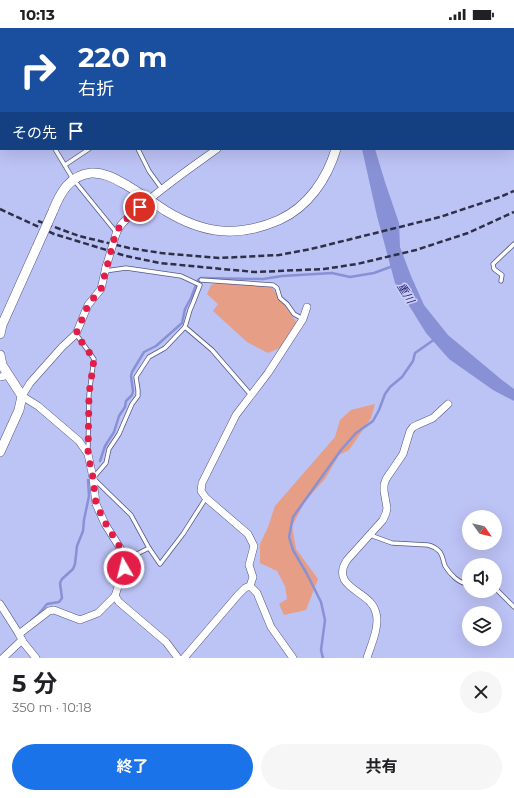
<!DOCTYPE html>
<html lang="ja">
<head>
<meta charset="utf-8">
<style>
	:root { --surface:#fff; --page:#f6f6f6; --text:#202124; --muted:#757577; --accent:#1a73e8 }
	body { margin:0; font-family:Montserrat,"Noto Sans JP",sans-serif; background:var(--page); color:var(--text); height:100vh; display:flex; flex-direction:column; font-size:15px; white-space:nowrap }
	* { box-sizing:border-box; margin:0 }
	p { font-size:13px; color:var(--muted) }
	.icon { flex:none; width:22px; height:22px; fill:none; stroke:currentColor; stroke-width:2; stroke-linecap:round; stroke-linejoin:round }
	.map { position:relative; height:630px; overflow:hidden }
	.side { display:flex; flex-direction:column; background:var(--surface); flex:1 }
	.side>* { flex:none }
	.guide { position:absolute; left:0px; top:0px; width:514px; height:122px; box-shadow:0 4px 16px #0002; background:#1a4fa0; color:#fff; overflow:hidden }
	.needle { width:26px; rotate:124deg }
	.buttons { position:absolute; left:462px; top:482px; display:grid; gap:8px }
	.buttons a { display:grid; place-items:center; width:40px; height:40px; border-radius:50%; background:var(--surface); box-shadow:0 4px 16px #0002; font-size:20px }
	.pin { position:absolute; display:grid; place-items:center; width:34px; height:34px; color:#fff; margin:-17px; border:2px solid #fff; border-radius:50%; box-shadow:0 1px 4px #0007 }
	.me { position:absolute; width:44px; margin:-22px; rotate:352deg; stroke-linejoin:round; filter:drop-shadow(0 0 3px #0008) }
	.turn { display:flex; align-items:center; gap:14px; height:84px; padding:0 12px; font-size:18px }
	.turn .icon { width:52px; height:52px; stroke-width:2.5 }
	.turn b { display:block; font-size:28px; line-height:34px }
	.then { display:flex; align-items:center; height:38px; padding:0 12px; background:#0003; gap:8px; font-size:15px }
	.round { display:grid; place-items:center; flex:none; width:42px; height:42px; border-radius:21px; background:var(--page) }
	.head { display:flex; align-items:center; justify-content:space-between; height:68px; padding:0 12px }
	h1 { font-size:24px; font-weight:700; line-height:30px }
	.button { display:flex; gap:8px; margin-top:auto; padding:8px 12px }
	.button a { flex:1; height:46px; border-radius:24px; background:var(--accent); color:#fff; font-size:16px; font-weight:700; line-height:46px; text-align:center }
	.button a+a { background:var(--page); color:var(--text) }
	.status { display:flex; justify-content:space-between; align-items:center; height:28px; padding:0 20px; background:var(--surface); direction:ltr }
	.status svg { height:11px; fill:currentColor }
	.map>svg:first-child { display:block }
	.green { fill:#e79e86 }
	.water { fill:#8991d6 }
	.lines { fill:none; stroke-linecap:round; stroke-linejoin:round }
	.stream { stroke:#8991d6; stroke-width:2.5 }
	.service-casing { stroke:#535883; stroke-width:5 }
	.minor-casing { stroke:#535883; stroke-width:8 }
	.tertiary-casing { stroke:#535883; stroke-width:10 }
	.service { stroke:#fff; stroke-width:3.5 }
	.minor { stroke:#fff; stroke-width:7 }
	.tertiary { stroke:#fff; stroke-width:9 }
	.rail { stroke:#2e3046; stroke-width:2.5; stroke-dasharray:6 3; stroke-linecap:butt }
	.minor-bridge-casing { stroke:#535883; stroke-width:8; stroke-linecap:butt }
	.tertiary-bridge-casing { stroke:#535883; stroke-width:10; stroke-linecap:butt }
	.minor-bridge { stroke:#fff; stroke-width:7 }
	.tertiary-bridge { stroke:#fff; stroke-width:9 }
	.route { stroke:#e11d48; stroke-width:7; stroke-dasharray:0 12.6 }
	.labels { text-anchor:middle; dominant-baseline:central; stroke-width:3; stroke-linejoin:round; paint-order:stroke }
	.water-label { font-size:11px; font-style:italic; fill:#231d6d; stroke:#cbd1f9 }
</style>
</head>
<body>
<div class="status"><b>10:13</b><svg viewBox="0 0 49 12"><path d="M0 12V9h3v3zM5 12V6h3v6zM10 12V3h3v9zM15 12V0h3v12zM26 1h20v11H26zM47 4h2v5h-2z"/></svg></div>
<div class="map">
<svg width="514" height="630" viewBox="0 0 514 630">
	<rect width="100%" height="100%" fill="#bcc3f5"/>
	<g class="green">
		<polygon points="218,255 268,258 273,261 297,295 282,319 268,325 247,314 213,283 218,276 207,266 211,257"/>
		<polygon points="375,376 371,390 349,422 339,427 325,451 305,473 292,498 296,521 318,551 306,582 284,587 279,576 287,571 285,558 277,543 260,535 260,516 268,499 275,478 335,409 340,392 351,382"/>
	</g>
	<polygon class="water" points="362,121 375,121 385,154 399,195 400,219 411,248 424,277 448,307 502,352 514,361 514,373 493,362 449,331 426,305 395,255 377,188"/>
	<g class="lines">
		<g class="stream">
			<polyline points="100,433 105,418 114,404 119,388 125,379 126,373 132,367 133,363 131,348 132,344 144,324 156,318 182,295 185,281 191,270 198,252 201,250 263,251 282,248 332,245 350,249 374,245 393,238"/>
			<polyline points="31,593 38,587 47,576 59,574 62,570 60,555 62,551 73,541 75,536 77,518 83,503 84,492 89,468 88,452"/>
			<polyline points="323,630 321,622 325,592 321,574 307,546 293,522 289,509 293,489 341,422 356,405 373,393 379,382 385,366 390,359 402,349 413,333 415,325 435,311"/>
		</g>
		<g class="service-casing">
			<g id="service">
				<polyline points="74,0 76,1"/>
				<polyline points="133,0 134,1"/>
				<polyline points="139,0 139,1"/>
				<polyline points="96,1 97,0"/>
				<polyline points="475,1 476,0"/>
				<polyline points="513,105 514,107"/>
				<polyline points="55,121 73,151 116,204"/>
				<polyline points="138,121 149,143 162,161"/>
				<polyline points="65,137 89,121"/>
				<polyline points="105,243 126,240 181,248 200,257 193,275 190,282 185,299 165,320 149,329 136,349 138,362 138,368 132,376 119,406 109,421 106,435 93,450 131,487 149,520"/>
				<polyline points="201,252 273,257 277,260 280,270 287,276 294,286 303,291"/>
				<polyline points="501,253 502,247 494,241 493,236 514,216"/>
				<polyline points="185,299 212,322 251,367"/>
				<polyline points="76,306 94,331 89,366 88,423"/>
				<path d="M370 507 392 515 428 517C432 518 436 520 439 523 443 527 443 533 445 538 450 546 459 556 469 556"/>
				<polyline points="127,531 149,520 160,536 183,506 206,470"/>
				<polyline points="495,560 514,579"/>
			</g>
		</g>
		<g class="minor-casing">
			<g id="minor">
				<path d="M116 206C119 196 129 189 136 183 161 160 189 141 217 121"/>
				<polyline points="106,239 101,261 88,277 76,306 62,319 30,355 22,368 38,378 79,413 88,426 93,450 96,476 105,496 127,531 115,568 119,574 166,614 178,630"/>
				<polyline points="0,349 9,347"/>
				<polyline points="250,558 253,549 249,537 254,518 248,506 206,470 201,463 202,455 236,387 268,345 303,291 307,279"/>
				<polyline points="0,576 19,606 23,614 36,630"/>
				<polyline points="19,606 49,583 54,582 80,592 98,585 115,568"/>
				<polyline points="3,630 22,612"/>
				<polyline points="184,630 238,567 245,560 250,558 257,565 271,599 293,630"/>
				<path d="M367 630C371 617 380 598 376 585 375 581 373 577 370 574 358 561 332 555 347 532L383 492 386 485 387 480 384 463V457L386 451 403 426 410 403 413 399 417 397 433 390 448 376"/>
			</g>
		</g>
		<g class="tertiary-casing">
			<g id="tertiary">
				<polyline points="338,1 339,0"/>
				<path d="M53 183C60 165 70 147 91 145 105 144 117 152 128 158 141 166 154 175 166 183 204 206 238 210 279 192 308 179 327 151 336 121"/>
				<polyline points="0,306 2,297 37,219"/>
				<polyline points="0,327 2,337 22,368 19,382 0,424"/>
			</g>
		</g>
		<use href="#service" class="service"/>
		<use href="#minor" class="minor"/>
		<use href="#tertiary" class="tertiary"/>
		<g class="rail">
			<polyline points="0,181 54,206 126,228 160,235 222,241 255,244 324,241 357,236 416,222 468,205 514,184"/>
			<polyline points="38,193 79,208 129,220 161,225 219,230 279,227 311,221 440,189 500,169 514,163"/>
		</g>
		<g class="minor-bridge-casing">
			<polyline id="minor-bridge" points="106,239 116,206"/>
		</g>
		<g class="tertiary-bridge-casing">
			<polyline id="tertiary-bridge" points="37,219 53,183"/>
		</g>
		<use href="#minor-bridge" class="minor-bridge"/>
		<use href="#tertiary-bridge" class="tertiary-bridge"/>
	</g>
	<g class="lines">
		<polyline class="route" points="124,540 127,531 106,496 96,476 93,450 88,426 89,366 94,331 76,306 88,277 101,261 116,204 123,194 140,179"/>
	</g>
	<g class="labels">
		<g class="water-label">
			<text transform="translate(406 265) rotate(58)">重川</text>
		</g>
	</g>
</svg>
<div class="buttons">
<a><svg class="needle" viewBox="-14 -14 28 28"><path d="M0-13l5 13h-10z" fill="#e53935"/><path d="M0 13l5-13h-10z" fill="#757577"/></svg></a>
<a><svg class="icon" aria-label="sound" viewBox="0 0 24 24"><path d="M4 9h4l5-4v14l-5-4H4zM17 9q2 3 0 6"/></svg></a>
<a><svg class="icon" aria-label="layers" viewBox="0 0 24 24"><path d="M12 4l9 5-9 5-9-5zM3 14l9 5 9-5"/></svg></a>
</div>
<div class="pin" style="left:140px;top:179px;background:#d93025"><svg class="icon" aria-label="arrive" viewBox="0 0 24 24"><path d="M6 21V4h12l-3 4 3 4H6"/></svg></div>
<svg class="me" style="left:124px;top:540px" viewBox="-20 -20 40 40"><circle r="17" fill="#e11d48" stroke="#fff" stroke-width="3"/><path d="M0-11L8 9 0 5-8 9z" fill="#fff"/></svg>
<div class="guide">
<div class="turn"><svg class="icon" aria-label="right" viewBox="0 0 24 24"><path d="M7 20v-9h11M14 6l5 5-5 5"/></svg><div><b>220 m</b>右折</div></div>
<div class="then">その先<svg class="icon" aria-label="arrive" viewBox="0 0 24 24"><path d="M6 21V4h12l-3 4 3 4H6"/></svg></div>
</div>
</div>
<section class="side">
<div class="head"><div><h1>5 分</h1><p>350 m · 10:18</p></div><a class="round"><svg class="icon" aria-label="close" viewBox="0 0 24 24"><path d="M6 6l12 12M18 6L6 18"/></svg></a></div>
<div class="button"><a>終了</a><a>共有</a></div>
</section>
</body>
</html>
